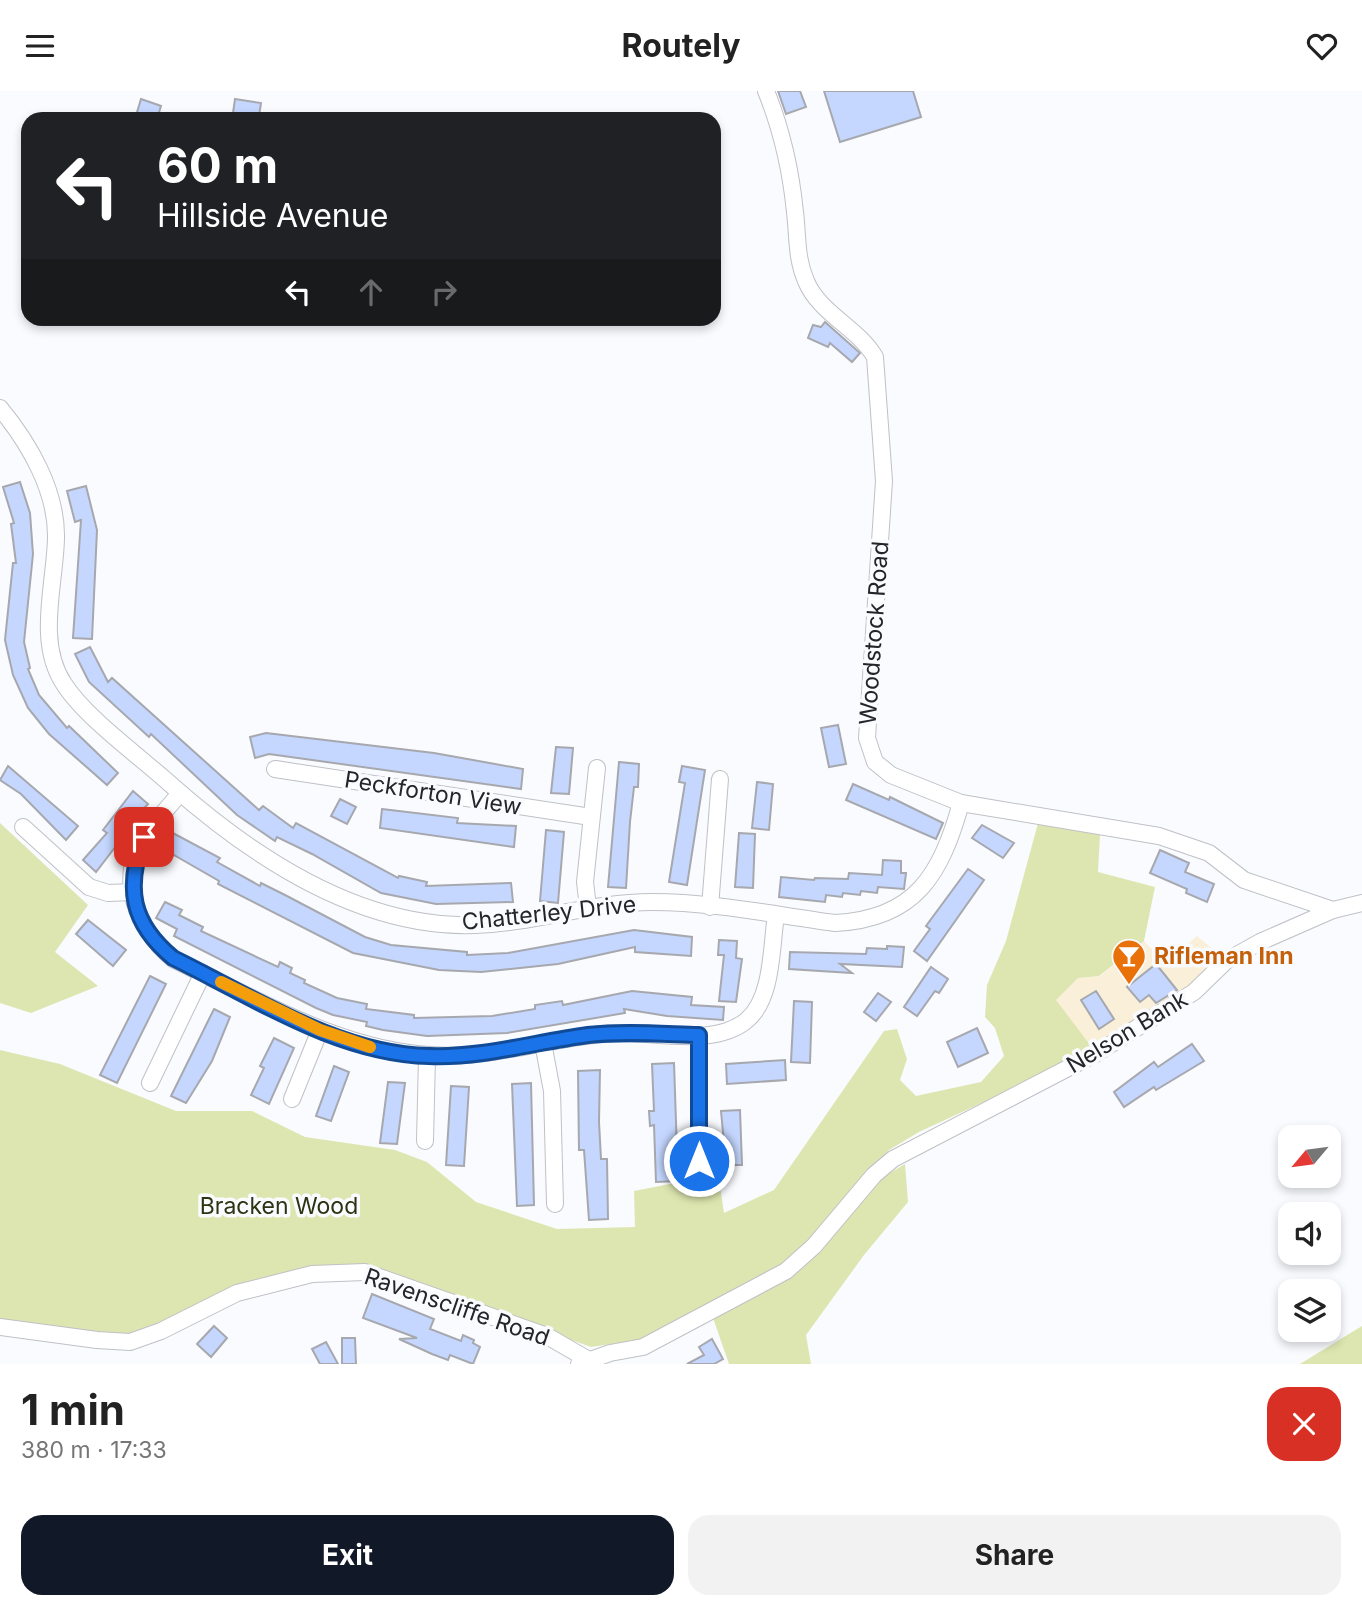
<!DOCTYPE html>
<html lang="en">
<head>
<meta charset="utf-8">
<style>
	:root { --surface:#fff; --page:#f2f2f2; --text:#222; --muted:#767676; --accent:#111827 }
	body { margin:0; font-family:Inter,sans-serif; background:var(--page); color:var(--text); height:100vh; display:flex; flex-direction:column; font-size:26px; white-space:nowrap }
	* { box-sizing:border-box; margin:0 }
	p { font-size:23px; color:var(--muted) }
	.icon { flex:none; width:38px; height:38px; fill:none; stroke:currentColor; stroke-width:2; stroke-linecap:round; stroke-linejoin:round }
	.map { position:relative; height:1273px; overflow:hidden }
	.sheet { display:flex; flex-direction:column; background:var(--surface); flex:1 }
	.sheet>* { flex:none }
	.banner { position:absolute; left:21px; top:21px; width:700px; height:214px; border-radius:21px; box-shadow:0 4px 10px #0003; background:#202124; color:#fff; overflow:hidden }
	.needle { width:46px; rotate:241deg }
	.tools { position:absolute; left:1278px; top:1034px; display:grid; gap:14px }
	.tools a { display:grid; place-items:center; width:63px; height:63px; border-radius:14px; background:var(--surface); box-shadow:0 4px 10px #0003; font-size:35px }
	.pin { position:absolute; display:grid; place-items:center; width:60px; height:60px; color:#fff; margin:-30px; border-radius:14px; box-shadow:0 4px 10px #0006 }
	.me { position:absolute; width:77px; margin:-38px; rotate:0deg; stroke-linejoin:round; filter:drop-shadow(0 0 5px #0008) }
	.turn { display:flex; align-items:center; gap:24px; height:147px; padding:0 21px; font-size:32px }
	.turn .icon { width:91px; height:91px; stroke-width:2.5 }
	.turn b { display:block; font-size:49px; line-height:60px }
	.lanes { display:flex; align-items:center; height:66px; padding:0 21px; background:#0003; justify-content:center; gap:35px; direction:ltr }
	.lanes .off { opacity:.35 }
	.round { display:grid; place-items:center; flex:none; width:74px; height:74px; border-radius:21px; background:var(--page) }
	.summary { display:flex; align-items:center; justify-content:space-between; height:119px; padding:0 21px }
	h1 { font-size:42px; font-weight:700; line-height:52px }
	.cta { display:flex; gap:14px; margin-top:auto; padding:14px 21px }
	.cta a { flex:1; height:80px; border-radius:21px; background:var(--accent); color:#fff; font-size:28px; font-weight:700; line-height:80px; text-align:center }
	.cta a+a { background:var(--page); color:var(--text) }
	header { display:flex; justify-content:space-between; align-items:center; height:91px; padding:0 21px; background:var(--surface); font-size:32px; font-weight:700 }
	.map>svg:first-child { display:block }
	.commercial { fill:#faf0da }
	.green { fill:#dde6b0 }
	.building { fill:#c5d7ff; stroke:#a6a8ae; stroke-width:2 }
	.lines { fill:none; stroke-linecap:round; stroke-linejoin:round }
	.minor-casing { stroke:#bfc1c6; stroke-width:18 }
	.minor { stroke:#fff; stroke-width:16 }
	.route-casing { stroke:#114b97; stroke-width:18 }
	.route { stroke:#1a73e8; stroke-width:12 }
	.slow { stroke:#f59e0b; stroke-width:12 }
	.labels { text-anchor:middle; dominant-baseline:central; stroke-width:7; stroke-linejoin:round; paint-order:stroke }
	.street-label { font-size:23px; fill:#252528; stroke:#f9fbff }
	.food-label { font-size:23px; font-weight:bold; fill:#c56008; stroke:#f9fbff; text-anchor:start }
	.park-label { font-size:23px; fill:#2e3312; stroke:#f9fbff }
</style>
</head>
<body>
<header><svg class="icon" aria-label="menu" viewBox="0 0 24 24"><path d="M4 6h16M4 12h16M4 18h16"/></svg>Routely<svg class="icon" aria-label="heart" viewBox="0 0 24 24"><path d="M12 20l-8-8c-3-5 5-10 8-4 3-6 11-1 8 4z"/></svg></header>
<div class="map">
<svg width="1362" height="1273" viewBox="0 0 1362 1273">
	<rect width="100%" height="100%" fill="#f9fbff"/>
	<polygon class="commercial" points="1197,845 1220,864 1181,904 1148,926 1091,955 1055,909 1078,887 1100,885 1144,850 1166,872"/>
	<g class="green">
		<polygon points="0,732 88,814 55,861 98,895 31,922 0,912"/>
		<polygon points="1038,732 1100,744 1098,781 1155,796 1144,850 1099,885 1078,887 1056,909 1091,955 1038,986 919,1041 889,1059 797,1163 774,1179 638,1249 591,1256 365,1175 312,1183 128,1246 0,1236 0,959 60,973 176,1020 252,1020 305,1046 395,1059 427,1071 476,1111 557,1138 635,1136 634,1100 695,1088 720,1095 724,1122 774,1099 884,940 897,938 907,968 900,989 916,1005 981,991 1004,965 995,937 985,926 987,894 1006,850"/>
		<polygon points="905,1073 908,1111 864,1164 806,1244 811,1273 729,1273 713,1227 790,1185 878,1089"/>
		<polygon points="1362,1235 1362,1273 1300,1273"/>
	</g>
	<g class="building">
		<polygon points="778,0 800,0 806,16 786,23"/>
		<polygon points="824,0 913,0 921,26 840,51"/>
		<polygon points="141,8 161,15 157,28 135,28"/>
		<polygon points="235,8 261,12 259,25 233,22"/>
		<polygon points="825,231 860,262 852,271 830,252 828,256 808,247 813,234 821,236"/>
		<polygon points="20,391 30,422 33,463 24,551 30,577 28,578 39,604 67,637 69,635 118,682 107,694 49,643 28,617 13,584 5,549 13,472 16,472 11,433 14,432 3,396"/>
		<polygon points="86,395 97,439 92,548 73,547 81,429 75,431 67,400"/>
		<polygon points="90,556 108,591 112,587 259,719 263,715 293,737 296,732 398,787 399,785 427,791 426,795 511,792 513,811 436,813 381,802 312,763 277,746 275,750 237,724 151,643 149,646 89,591 75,563"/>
		<polygon points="838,634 846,673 829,676 821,637"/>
		<polygon points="266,642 434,662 523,678 521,698 269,663 255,667 250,646"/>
		<polygon points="556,656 573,657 569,703 551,702"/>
		<polygon points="619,671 639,673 638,696 634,696 630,731 626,797 608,796"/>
		<polygon points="8,675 78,735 66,749 21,703 0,689"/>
		<polygon points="682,675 705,679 687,794 669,791 685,692 679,691"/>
		<polygon points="757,691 773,693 769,739 752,737"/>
		<polygon points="853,693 889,709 890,706 943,732 936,748 846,709"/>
		<polygon points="133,700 148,713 127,736 129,738 96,781 83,769 107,742 103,739"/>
		<polygon points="340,708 356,716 347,733 331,725"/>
		<polygon points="382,718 458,727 457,732 516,735 514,756 380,737"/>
		<polygon points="982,734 1014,752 1003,767 972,747"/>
		<polygon points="546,739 564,741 558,812 540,810"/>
		<polygon points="169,740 220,767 217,771 260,795 261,792 285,804 365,846 391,854 467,861 467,864 508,862 634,839 692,846 691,865 635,861 635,856 558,873 481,881 439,879 353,862 218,793 219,790 160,756"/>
		<polygon points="739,742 755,743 753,797 735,796"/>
		<polygon points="1160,759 1189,772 1185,781 1214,793 1207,811 1186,802 1187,798 1150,782"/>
		<polygon points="883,769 901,770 901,782 906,782 904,798 878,796 877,802 861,800 860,804 843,802 842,806 826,804 825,811 779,806 781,786 814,789 815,787 848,788 849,782 882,784"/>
		<polygon points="968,778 984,789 927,870 914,860 930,838 926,835"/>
		<polygon points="165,811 182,819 179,824 203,836 201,840 278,876 280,871 292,877 290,882 305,889 304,892 337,907 367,913 366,918 414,924 414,927 492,925 535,918 535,914 562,910 563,914 632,900 692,906 691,914 724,916 723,929 667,925 624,918 625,922 507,942 427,945 383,939 366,935 367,931 333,924 316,917 174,845 177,838 156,827"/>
		<polygon points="88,829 126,859 113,875 76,843"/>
		<polygon points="719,849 737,850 736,867 742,868 736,911 719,910 724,864 718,864"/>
		<polygon points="887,855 904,856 902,876 840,873 852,882 789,878 790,861 866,863 867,857 887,858"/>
		<polygon points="1156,873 1177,899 1156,912 1149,904 1140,911 1127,896"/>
		<polygon points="931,876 948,888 939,902 935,900 917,925 904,916"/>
		<polygon points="150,885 166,893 117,992 100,984"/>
		<polygon points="1096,900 1114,928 1099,938 1081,909"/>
		<polygon points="878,902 891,911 876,930 864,921"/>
		<polygon points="794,910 812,911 810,972 791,971"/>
		<polygon points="214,918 230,926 212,970 186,1012 171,1005"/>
		<polygon points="977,937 988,962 958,976 947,951"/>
		<polygon points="274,947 294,957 269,1013 251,1004 264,977 260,975"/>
		<polygon points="1192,953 1204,970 1156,999 1154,996 1124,1016 1114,1001 1154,971 1158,976"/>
		<polygon points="785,969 786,989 727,993 726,973"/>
		<polygon points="674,972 678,1090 656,1091 654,1034 650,1035 649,1020 654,1020 652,973"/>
		<polygon points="334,975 349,981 331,1030 316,1025"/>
		<polygon points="600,979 599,1031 601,1068 607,1068 608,1128 589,1129 584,1059 579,1059 578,980"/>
		<polygon points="388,991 405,992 397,1053 380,1052"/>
		<polygon points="531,992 534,1114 517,1115 512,993"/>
		<polygon points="451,995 469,996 464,1075 446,1074"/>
		<polygon points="740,1019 742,1074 726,1074 721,1020"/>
		<polygon points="372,1203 434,1228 430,1238 461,1250 463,1244 474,1249 473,1252 480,1256 473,1273 450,1264 448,1269 432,1263 399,1248 417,1247 363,1227"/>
		<polygon points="214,1235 227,1247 211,1266 197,1253"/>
		<polygon points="342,1247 355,1247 356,1273 342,1273"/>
		<polygon points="712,1248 723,1268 714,1273 687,1273 704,1264 699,1256"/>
		<polygon points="326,1251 338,1273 320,1273 312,1258"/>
	</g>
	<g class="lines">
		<g class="minor-casing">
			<g id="minor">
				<path d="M766 0C781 37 791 81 795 121 798 146 796 167 806 190 819 222 858 237 875 266L884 390 867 647 875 671 891 684 961 712 1159 745 1209 762 1244 789 1333 819"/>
				<path d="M0 317C29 352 57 400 56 447 55 494 36 551 64 593 85 626 139 665 169 692 251 765 360 838 475 834 535 832 592 811 652 811 713 811 775 824 835 832 916 828 941 783 961 712"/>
				<polyline points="275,678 591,726"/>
				<path d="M180 702C169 716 155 730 145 745 116 789 137 837 173 868 266 912 359 972 466 964 519 960 570 943 623 942 661 942 717 955 747 929 773 907 771 856 776 824"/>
				<polyline points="23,736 89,796 108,802 133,801"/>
				<polyline points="588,816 585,791 597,677"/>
				<polyline points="710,816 720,688"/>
				<polyline points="543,952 552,1000 555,1113"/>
				<polyline points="150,992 203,882"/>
				<polyline points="292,1008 320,939"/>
				<polyline points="425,1050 427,965"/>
				<polyline points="699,1070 699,944"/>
				<polyline points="0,1236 97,1249 130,1251 161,1240 237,1202 312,1183 365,1181 547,1245 587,1268"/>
				<polyline points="579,1273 610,1262 643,1256 786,1180 814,1155 874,1084 893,1068 1097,962 1194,901 1226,870 1260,851 1333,819 1362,812"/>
			</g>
		</g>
		<use href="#minor" class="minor"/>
	</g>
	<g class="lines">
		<g class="route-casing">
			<path id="route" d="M144 746C125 797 131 832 173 867 253 906 338 963 429 965 483 967 535 951 588 944 624 940 662 943 699 944V1070"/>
		</g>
		<use href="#route" class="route"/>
		<polyline class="slow" points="221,891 320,939 370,956"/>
	</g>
	<defs>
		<g id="bar-pin" transform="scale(1.75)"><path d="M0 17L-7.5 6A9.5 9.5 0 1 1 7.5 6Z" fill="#e8710a" stroke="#f9fbff"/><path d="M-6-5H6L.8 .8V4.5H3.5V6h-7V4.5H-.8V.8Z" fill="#fff"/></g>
	</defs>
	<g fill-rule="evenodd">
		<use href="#bar-pin" x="1129" y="865"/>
	</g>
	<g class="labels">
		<g class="street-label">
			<text transform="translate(874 542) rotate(-86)">Woodstock Road</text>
			<text transform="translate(433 702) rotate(9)">Peckforton View</text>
			<text transform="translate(549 822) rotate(-6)">Chatterley Drive</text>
			<text transform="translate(1127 941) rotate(-31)">Nelson Bank</text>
			<text transform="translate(457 1216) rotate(19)">Ravenscliffe Road</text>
		</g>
		<g class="food-label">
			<text x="1154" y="865">Rifleman Inn</text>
		</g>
		<g class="park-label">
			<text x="279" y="1115">Bracken Wood</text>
		</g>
	</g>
</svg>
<div class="tools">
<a><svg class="needle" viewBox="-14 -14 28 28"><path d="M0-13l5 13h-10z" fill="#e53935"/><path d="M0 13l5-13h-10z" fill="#767676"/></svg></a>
<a><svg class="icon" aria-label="sound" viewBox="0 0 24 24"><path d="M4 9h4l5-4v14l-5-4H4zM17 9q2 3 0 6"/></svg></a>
<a><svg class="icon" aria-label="layers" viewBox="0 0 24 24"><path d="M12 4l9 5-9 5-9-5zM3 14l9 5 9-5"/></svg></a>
</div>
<div class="pin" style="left:144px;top:746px;background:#d93025"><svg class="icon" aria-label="arrive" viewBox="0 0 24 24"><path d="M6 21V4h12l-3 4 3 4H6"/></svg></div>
<svg class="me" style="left:699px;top:1070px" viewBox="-20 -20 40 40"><circle r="17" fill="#1a73e8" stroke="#fff" stroke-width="3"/><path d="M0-11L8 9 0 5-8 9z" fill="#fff"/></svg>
<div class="banner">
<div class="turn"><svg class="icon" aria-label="left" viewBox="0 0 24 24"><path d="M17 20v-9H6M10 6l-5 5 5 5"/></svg><div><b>60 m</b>Hillside Avenue</div></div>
<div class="lanes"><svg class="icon" aria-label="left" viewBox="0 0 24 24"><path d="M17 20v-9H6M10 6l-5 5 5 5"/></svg><svg class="icon off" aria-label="ahead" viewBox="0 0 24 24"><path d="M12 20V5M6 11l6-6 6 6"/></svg><svg class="icon off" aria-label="right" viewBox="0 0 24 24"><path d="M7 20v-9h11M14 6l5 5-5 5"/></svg></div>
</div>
</div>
<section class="sheet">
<div class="summary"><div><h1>1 min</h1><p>380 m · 17:33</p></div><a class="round" style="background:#d93025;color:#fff"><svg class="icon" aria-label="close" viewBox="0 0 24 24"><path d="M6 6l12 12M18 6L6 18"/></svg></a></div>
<div class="cta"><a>Exit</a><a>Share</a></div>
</section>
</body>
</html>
